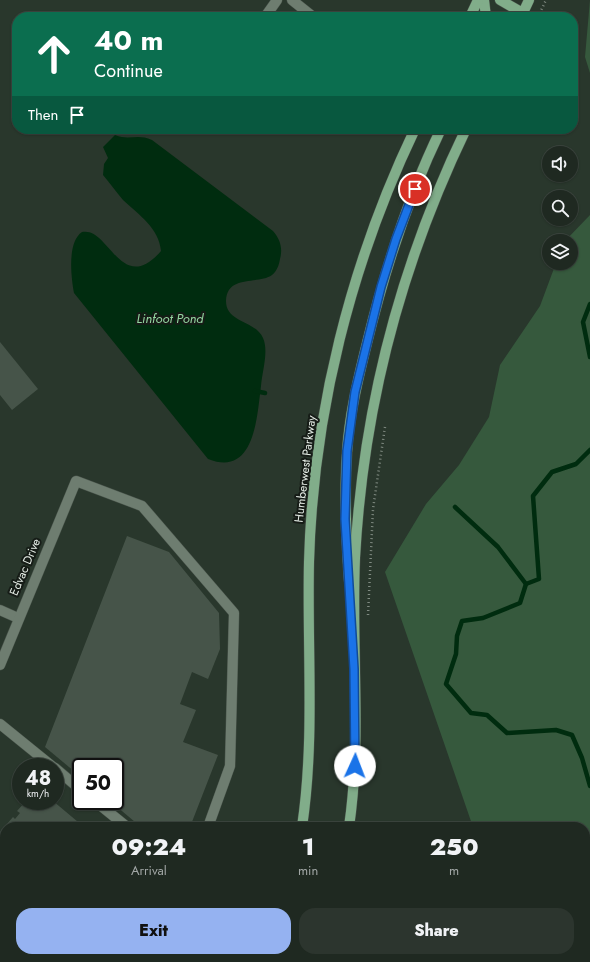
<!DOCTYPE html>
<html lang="en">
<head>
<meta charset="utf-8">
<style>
	:root { --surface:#1f2921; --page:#2c352e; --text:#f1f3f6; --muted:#a1a6a5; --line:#3c453f; --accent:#95b2f1 }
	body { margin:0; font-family:Jost,sans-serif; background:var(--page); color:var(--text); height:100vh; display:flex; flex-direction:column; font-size:15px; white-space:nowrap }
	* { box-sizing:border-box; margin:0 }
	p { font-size:13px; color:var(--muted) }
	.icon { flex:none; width:22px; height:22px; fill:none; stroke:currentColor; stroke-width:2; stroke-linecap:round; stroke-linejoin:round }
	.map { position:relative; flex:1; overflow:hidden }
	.sheet { position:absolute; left:0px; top:822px; width:590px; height:140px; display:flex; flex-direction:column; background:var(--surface); border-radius:16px 16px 0 0; box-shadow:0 1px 3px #0004,0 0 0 1px var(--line) }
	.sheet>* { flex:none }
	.top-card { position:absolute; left:12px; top:12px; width:566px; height:122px; border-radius:16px; box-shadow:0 1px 3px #0004,0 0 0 1px var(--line); background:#0b6e4f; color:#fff; overflow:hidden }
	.controls { position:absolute; left:542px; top:146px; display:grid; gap:8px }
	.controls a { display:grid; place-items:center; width:36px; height:36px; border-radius:50%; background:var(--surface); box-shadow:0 1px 3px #0004,0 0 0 1px var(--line); font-size:20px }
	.speed { position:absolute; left:12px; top:758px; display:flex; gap:8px; font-size:20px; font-weight:700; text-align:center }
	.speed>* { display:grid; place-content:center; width:52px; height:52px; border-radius:50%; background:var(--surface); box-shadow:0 1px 3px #0004,0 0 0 1px var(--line); line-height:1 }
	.speed small { font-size:10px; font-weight:400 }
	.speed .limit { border:2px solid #111; border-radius:6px; background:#fff; color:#111 }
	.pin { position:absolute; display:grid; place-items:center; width:34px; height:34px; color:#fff; margin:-17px; border:2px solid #fff; border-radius:50%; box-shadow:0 1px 4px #0007 }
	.me { position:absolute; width:44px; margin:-22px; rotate:2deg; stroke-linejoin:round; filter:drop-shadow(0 0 3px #0008) }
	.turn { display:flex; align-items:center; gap:14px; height:84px; padding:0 16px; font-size:18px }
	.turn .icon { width:52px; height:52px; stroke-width:2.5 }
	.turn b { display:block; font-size:28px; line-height:34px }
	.then { display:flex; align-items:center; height:38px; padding:0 16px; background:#0003; gap:8px; font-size:15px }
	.eta { display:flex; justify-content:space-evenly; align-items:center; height:68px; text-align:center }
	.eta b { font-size:24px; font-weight:800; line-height:28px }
	.action { display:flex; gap:8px; margin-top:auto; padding:8px 16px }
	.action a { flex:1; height:46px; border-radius:16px; background:var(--accent); color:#111; font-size:16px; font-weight:800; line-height:46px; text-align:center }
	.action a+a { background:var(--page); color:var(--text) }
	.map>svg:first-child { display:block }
	.green { fill:#36593d }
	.water { fill:#002c0f }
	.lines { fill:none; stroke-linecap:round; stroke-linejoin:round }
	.stream { stroke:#002c0f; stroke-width:4.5 }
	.building { fill:#465449 }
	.minor-casing { stroke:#49544b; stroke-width:11 }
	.major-casing { stroke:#49544b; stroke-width:11 }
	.path { stroke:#808b82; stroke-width:2.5; stroke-dasharray:1 3; stroke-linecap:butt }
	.minor { stroke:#6e7d70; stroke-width:10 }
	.major { stroke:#81ad8a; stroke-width:10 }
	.route-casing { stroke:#114b97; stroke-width:10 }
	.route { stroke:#1a73e8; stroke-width:7 }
	.labels { text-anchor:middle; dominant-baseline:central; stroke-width:4; stroke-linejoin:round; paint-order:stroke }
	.street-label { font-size:12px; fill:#e7efe8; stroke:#161c17 }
	.water-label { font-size:13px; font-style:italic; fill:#95d8a2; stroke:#161c17 }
</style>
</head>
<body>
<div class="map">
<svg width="590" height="962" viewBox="0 0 590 962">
	<rect width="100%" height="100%" fill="#29372c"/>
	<g class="green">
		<polygon points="590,0 590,73 585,57"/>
		<polygon points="590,215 590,962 519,962 517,957 585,957 585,827 473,827 385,572 426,504 459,465 489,417 500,365 540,306 556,263 571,263 571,241 565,241"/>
	</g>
	<path class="water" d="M115 135C130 141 137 133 152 140L273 231C280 239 283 248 280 259 279 265 277 271 272 275 258 285 227 274 226 301 226 323 255 320 263 338 269 351 262 372 261 386 257 416 255 478 208 459L74 293C71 277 67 242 82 232 109 226 121 297 161 251 159 228 139 215 123 200 116 192 110 183 103 175L104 164 108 158 103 147Z"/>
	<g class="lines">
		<g class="stream">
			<polyline points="590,304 583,322 590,357"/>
			<polyline points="255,391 265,393"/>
			<polyline points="590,450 576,464 552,472 533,496 539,579 526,584 520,603 483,618 462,621 457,636 456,654 446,684 471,713 487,715 507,733 556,730 572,735 582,758 590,786"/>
			<polyline points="455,507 498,547 526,584"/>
		</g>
	</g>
	<g class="building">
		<polygon points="0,342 38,389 12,410 0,395"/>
		<polygon points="127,536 169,552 219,613 220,649 208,679 192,672 180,704 196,710 183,742 218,755 190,827 141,827 110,801 115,801 115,767 81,767 81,777 45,747"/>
		<polygon points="26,801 53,801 84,827 5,827 5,850 0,846 0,832 13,817 15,819 20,813 17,811"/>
		<polygon points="0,898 5,902 5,957 73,957 79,962 0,962"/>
		<polygon points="144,957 157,957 153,962"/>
	</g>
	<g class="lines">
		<g class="minor-casing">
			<g id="minor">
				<polyline points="292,0 312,16"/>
				<polyline points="265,17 277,0"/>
				<polyline points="0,610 18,618"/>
				<polyline points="0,665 76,481 142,506 234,613 230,766 208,827"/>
				<polyline points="0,724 53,767"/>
				<polyline points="55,768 81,790"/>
				<polyline points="95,801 127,827"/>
			</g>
		</g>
		<g class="major-casing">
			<g id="major">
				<polyline points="484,0 486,17"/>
				<polyline points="500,0 523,13"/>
				<polyline points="470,17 478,0"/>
				<polyline points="521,17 529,0"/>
				<path d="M349 580C346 537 344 495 347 453 349 416 358 379 367 343 385 269 408 197 441 129"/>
				<path d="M302 827C315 739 307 650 309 562 313 413 351 263 415 129"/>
				<path d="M349 827C362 738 351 647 355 558 363 408 401 264 466 129"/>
				<polyline points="267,962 269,957"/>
				<polyline points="317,962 318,957"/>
			</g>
		</g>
		<g class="path">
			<polyline points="538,17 546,0"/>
			<polyline points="368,615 373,509 385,427"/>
			<polyline points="332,962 333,957"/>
		</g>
		<use href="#minor" class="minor"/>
		<use href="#major" class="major"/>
	</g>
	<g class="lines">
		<g class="route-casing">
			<polyline id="route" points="355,766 354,669 345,519 347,451 355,392 381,287 396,239 415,189"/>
		</g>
		<use href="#route" class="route"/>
	</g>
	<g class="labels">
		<g class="street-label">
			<text transform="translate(305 469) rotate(-83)">Humberwest Parkway</text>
			<text transform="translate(25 567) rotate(-67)">Edvac Drive</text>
		</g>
		<g class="water-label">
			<text x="170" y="318">Linfoot Pond</text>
		</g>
	</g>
</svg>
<div class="controls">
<a><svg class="icon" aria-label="sound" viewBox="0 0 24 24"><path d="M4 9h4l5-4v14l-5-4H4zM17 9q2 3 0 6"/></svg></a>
<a><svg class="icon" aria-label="search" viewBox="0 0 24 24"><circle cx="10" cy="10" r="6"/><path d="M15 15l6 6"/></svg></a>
<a><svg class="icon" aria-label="layers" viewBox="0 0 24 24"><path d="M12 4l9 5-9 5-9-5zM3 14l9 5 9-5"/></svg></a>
</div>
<div class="speed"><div>48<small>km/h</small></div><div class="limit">50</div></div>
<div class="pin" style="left:415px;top:189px;background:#d93025"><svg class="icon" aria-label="arrive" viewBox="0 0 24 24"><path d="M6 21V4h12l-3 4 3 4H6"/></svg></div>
<svg class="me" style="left:355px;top:766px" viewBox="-20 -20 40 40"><circle r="19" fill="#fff"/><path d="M0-13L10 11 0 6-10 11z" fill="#1a73e8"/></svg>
<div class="top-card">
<div class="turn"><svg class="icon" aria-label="ahead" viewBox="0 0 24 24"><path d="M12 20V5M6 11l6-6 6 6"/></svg><div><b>40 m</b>Continue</div></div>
<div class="then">Then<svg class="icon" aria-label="arrive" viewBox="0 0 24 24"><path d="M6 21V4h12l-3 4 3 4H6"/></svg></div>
</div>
<section class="sheet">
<div class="eta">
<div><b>09:24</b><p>Arrival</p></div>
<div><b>1</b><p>min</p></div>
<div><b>250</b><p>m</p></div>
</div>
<div class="action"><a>Exit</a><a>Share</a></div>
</section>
</div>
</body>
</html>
